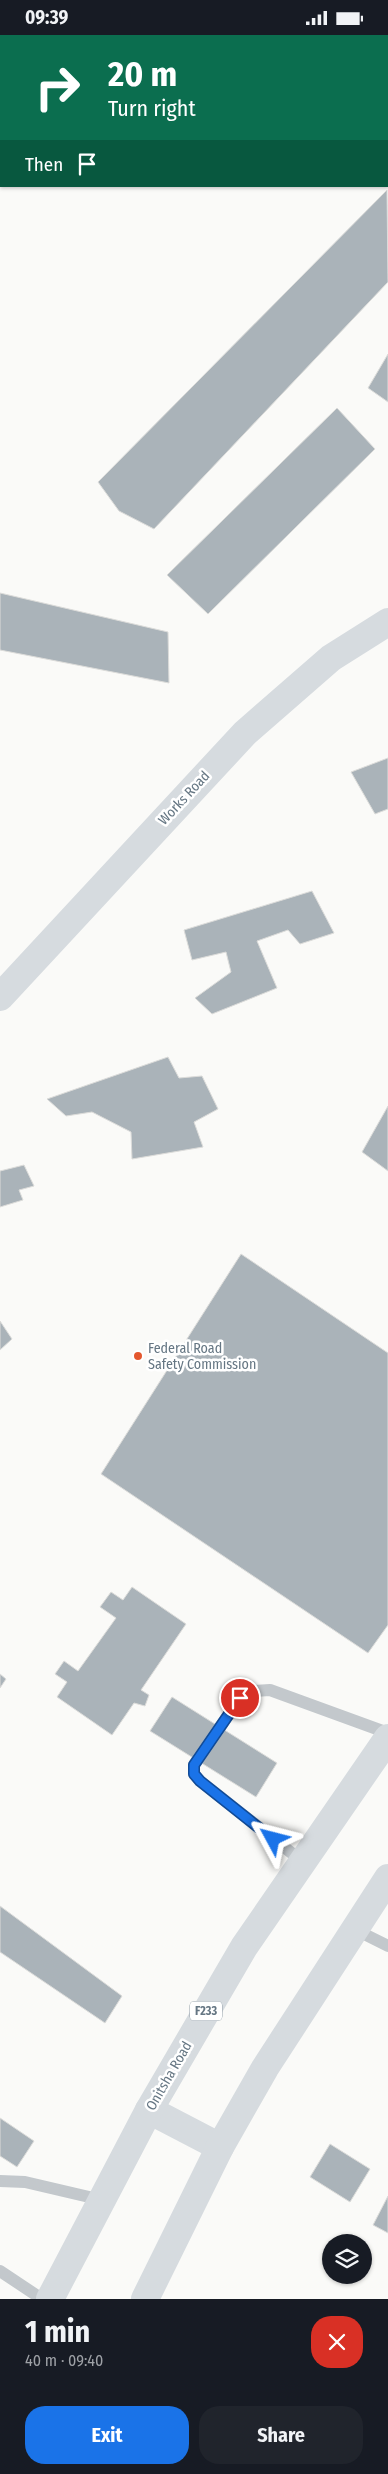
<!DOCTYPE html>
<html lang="en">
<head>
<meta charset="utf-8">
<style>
	:root { --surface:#171b24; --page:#20242c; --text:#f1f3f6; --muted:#9ea1a6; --accent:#1a73e8 }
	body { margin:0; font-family:"Fira Sans Condensed",sans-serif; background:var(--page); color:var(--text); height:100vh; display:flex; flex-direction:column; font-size:19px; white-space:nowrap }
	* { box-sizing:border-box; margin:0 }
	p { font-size:16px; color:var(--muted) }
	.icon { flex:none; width:28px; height:28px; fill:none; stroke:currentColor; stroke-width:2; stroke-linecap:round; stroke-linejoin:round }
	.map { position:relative; height:2264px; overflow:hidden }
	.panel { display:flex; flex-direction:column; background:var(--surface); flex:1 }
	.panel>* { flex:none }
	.guide { position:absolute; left:0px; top:0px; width:389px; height:152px; box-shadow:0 1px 4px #0004; background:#0b6e4f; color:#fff; overflow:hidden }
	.tools { position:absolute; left:322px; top:2199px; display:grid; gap:10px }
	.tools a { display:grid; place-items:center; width:50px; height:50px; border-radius:50%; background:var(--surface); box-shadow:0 1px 4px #0004; font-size:25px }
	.pin { position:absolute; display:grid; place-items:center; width:42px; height:42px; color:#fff; margin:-21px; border:2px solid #fff; border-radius:50%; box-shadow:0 1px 5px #0007 }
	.me { position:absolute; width:55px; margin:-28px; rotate:308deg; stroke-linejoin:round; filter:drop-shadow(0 0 4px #0008) }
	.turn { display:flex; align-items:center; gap:18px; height:105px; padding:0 25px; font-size:22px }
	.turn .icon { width:65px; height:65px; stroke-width:2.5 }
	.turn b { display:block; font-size:35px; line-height:42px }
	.then { display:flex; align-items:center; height:48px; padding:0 25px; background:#0003; gap:10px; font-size:19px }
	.round { display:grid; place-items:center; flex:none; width:52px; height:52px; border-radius:20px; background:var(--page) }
	.head { display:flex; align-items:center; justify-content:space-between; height:85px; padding:0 25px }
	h1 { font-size:30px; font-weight:700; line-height:38px }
	.primary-button { display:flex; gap:10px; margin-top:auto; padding:10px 25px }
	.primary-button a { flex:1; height:58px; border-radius:20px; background:var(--accent); color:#fff; font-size:20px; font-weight:700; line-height:58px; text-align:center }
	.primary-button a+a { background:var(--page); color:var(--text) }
	.status { display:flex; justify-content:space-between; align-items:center; height:35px; padding:0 25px; background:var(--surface); direction:ltr }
	.status svg { height:14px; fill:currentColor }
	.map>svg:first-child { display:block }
	.building { fill:#aab3b9; stroke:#dcdcda }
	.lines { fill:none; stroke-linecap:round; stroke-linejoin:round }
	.lane { stroke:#c3c8cc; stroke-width:12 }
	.street { stroke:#c3c8cc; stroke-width:25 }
	.secondary { stroke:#d6dbdf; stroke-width:28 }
	.primary { stroke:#d6dbdf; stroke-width:28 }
	.route-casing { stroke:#114b97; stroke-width:12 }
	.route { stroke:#1a73e8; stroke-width:9 }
	.poi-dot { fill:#e4572e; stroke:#fff; stroke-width:2 }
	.labels { text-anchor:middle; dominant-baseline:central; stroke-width:5; stroke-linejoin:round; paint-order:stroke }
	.shield { fill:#fff; stroke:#939fa8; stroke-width:1 }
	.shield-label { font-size:12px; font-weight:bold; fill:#657683 }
	.street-label { font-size:14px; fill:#657683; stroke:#fff }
	.poi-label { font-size:14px; fill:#657683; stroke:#fff; text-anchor:start }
</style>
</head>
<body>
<div class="status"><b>09:39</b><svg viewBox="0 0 49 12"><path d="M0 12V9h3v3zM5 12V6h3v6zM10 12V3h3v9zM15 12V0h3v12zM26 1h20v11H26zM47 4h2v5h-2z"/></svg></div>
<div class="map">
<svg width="388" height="2264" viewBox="0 0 388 2264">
	<rect width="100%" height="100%" fill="#fafaf8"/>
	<g class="building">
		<polygon points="387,155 388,247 154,494 119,476 98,447"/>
		<polygon points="388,319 388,367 368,353"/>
		<polygon points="337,373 375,414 208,579 167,540"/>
		<polygon points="0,558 168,597 169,648 0,615"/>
		<polygon points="388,723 388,774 375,779 351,737"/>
		<polygon points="312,856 334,898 300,909 288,895 257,906 277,953 212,979 195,963 231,937 226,917 192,925 184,895"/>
		<polygon points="168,1022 179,1043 202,1041 218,1074 194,1087 203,1112 132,1124 131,1097 92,1077 66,1081 47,1064"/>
		<polygon points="388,1071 388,1136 362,1117"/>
		<polygon points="24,1130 34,1151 19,1155 23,1165 0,1172 0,1136"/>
		<polygon points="241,1219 388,1318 388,1590 368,1618 101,1439"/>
		<polygon points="0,1286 12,1304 0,1315"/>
		<polygon points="132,1552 186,1589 141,1655 149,1660 145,1671 134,1668 112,1700 57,1662 67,1647 55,1639 64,1626 78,1636 116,1583 100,1572 111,1557 123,1565"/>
		<polygon points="0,1639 6,1644 0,1653"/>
		<polygon points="172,1662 277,1728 256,1762 150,1696"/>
		<polygon points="0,1871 122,1961 105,1988 0,1917"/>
		<polygon points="0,2083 34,2106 17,2132 0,2121"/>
		<polygon points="330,2109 370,2134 350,2167 310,2142"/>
		<polygon points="388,2161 388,2198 373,2190"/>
	</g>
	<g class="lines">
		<g class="lane">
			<polyline points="303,1827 200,1746 194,1739 194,1730 240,1663 253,1656 270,1655 388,1698"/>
			<polyline points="354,1894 388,1911"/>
			<polyline points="0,2146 25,2147 102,2165"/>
			<polyline points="0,2236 42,2264"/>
		</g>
		<g class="street">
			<polyline points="128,0 130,1"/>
			<polyline points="388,123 388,124"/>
		</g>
		<polyline class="secondary" points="0,962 245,698 331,623 388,587"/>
		<g class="primary">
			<polyline points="149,2075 220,2112"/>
			<polyline points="50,2264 149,2075 244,1912 388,1703"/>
			<polyline points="145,2264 220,2112 265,2033 388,1843"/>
		</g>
	</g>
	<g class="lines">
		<g class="route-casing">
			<polyline id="route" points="240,1663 194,1730 194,1739 200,1746 273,1804"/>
		</g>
		<use href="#route" class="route"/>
	</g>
	<circle class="poi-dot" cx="138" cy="1321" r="5"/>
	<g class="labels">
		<rect class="shield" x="190" y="1966.5" width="32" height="19" rx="4"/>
		<g class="shield-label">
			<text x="206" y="1976">F233</text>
		</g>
		<g class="street-label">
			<text transform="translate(184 763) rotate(-47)">Works Road</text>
			<text transform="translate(169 2041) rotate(-60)">Onitsha Road</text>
		</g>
		<g class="poi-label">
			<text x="148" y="1313">Federal Road<tspan x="148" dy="16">Safety Commission</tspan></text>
		</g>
	</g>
</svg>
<div class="tools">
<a><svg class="icon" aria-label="layers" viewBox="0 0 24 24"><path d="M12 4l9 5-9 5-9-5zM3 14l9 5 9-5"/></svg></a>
</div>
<div class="pin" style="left:240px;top:1663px;background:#d93025"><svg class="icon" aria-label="arrive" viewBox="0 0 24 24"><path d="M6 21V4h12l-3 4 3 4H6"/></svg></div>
<svg class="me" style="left:273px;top:1804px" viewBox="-20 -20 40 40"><path d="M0-17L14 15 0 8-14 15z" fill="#1a73e8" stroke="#fff" stroke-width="4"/></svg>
<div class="guide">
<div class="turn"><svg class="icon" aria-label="right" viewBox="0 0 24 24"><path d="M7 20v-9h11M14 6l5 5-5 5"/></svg><div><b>20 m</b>Turn right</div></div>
<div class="then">Then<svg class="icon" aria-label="arrive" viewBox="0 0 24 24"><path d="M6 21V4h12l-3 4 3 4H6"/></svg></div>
</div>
</div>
<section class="panel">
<div class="head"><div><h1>1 min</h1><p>40 m · 09:40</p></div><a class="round" style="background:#d93025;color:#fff"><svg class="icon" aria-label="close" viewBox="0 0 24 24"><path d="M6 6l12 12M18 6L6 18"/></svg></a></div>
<div class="primary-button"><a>Exit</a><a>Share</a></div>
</section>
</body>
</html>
